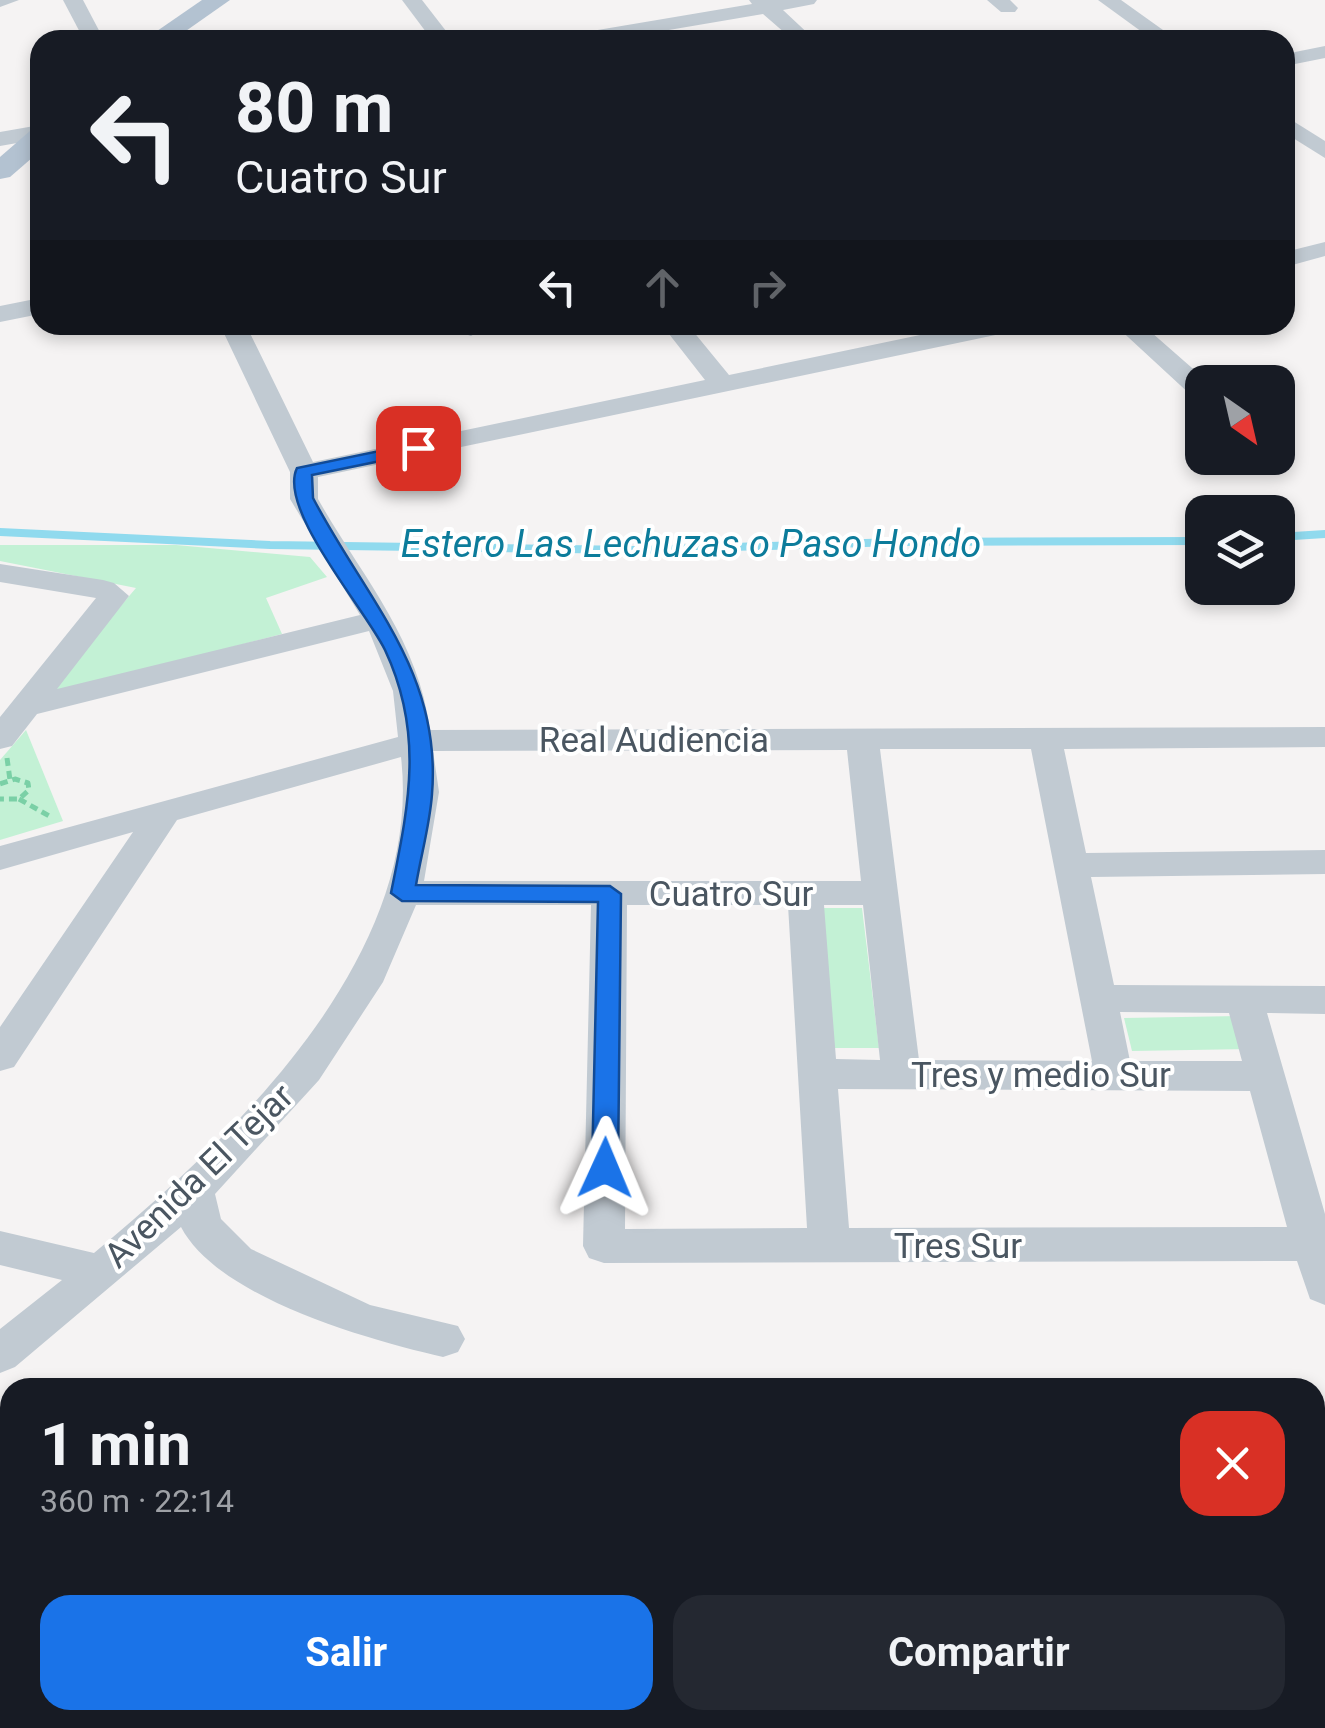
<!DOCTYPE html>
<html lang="es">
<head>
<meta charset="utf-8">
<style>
	:root { --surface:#171b24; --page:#242831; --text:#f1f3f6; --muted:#9ea1a6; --accent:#1a73e8 }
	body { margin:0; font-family:Roboto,sans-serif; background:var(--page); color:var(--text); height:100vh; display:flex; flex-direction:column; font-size:38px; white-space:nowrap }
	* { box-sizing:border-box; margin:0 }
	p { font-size:32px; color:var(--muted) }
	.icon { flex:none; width:55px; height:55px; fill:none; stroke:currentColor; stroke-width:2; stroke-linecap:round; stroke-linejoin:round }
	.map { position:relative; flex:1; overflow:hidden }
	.details { position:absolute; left:0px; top:1378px; width:1325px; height:352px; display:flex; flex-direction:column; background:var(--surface); border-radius:30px 30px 0 0; box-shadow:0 5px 15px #0003 }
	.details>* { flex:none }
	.hud { position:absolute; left:30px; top:30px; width:1265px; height:305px; border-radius:30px; box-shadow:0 5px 15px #0003; background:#171b24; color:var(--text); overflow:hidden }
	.needle { width:65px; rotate:146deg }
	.controls { position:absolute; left:1185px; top:365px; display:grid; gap:20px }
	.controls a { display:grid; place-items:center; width:110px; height:110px; border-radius:20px; background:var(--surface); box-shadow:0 5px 15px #0003; font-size:50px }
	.pin { position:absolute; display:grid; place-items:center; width:85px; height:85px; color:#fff; margin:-42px; border-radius:20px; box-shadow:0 5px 15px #0006 }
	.me { position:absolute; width:110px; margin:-55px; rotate:1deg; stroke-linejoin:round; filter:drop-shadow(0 0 8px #0008) }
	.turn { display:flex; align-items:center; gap:35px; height:210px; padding:0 40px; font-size:45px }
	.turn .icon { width:130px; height:130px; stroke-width:2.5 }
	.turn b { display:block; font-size:70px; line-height:85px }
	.lanes { display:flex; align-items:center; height:95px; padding:0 40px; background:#0003; justify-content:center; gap:50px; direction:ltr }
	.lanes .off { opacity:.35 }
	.round { display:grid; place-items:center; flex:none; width:105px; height:105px; border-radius:30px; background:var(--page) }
	.overview { display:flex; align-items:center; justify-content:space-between; height:170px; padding:0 40px }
	h1 { font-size:60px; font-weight:700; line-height:75px }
	.primary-button { display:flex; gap:20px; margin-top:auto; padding:20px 40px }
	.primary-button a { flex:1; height:115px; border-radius:30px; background:var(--accent); color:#fff; font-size:40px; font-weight:700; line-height:115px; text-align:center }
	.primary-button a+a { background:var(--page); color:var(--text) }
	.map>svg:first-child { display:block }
	.green { fill:#c3f1d5 }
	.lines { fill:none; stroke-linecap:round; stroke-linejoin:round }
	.stream { stroke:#90daee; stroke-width:8 }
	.path { stroke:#7ad0a6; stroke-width:5; stroke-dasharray:8 5; stroke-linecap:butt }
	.minor { fill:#c1cad2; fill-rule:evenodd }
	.major { fill:#b3c2d1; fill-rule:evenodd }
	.route { fill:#1a73e8; stroke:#114b97; stroke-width:2.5 }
	.labels { text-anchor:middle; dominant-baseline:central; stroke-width:8; stroke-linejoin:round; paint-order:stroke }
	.street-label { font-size:35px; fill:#4a5661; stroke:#fff }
	.water-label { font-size:38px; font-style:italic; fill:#0c7c9b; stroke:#fff }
</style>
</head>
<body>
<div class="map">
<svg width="1325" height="1728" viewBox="0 0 1325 1728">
	<rect width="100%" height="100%" fill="#f5f3f3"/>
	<g class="green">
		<polygon points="0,545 176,545 310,557 327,577 266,598 282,634 44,696 136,588 0,561"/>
		<polygon points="26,730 63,821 0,840 0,760"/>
		<polygon points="819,908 862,908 879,1048 832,1048"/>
		<polygon points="1239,1016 1249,1049 1132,1051 1124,1018"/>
	</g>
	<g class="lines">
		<g class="stream">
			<polyline points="0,532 270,545 637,550 897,542 1202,541"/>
			<polyline points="1278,537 1325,534"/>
		</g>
		<g class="path">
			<polyline points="7,758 10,780"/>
			<polyline points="0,784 15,779 28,783 29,790 19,799 0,799"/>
			<polyline points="19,799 51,817"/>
		</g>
		<g class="minor">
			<polygon points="0,0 19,0 0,7"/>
			<polygon points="63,0 83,0 104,40 84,40"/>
			<polygon points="402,0 422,0 453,40 432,40"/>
			<polygon points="749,0 817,0 814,4 783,10 815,40 793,40 763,14 610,40 564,40 574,34 752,4"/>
			<polygon points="987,0 1010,0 1018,8 1015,12 1001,12"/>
			<polygon points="1098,0 1121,0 1177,40 1153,40"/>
			<polygon points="1325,46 1325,58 1285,66 1285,54"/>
			<polygon points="1285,116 1325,141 1325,158 1285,133"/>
			<polygon points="40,125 40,139 0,146 0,132"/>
			<polygon points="1325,242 1325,256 1285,267 1285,252"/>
			<polygon points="40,298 40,314 0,322 0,306"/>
			<path d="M220 325H246L313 462 705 380 662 325H688L729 375 968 325H1018L1005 333 318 477V499C362 577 418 638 430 730L1325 727V747L1064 749 1086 853 1325 850V874L1091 877 1114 985 1325 986V1014L1267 1013 1325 1214V1305L1310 1299 1297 1261 604 1263 589 1258 583 1246 591 905H416L383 982 319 1080 215 1194 221 1219 251 1249 370 1305 458 1326 465 1339 458 1352 443 1357C369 1340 218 1298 181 1227L15 1367 0 1373V1329L62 1280 0 1265V1231L94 1253C234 1137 424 957 401 757L177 820 14 1067 0 1071V1027L133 832 0 870V846L398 737 393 691 369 631 37 714 12 746 0 749V717L96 598 0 582V564L103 580 114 583 129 596 57 689 360 615 290 499V472ZM880 749H1031L1092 1061 919 1060ZM847 750 861 881H424L439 792 433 751ZM627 905H788L807 1228 625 1229ZM824 905H863L880 1060 836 1059ZM1120 1012 1229 1013 1242 1061H1130ZM838 1089 1250 1091 1287 1227 849 1228Z"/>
			<polygon points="456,325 482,325 484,328 471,336 462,333"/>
			<polygon points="1115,325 1143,325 1208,382 1202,382 1202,399 1193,397"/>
			<polygon points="1325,1447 1325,1487 1315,1488 1315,1448"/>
			<polygon points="10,1484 10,1526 0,1527 0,1485"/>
			<polygon points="10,1686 10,1720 31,1720 26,1728 0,1728 0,1687"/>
			<rect x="300" y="1720" width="50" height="8"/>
			<polygon points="696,1720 850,1720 853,1728 693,1728"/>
			<polygon points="1049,1720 1099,1720 1100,1728 1050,1728"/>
		</g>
		<g class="major">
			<polygon points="202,0 230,0 173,40 144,40"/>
			<polygon points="40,129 40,151 10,177 0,179 0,157 30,131"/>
		</g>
	</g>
	<path class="route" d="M418 443 427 448 424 452 312 475 313 498C365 598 442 671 432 794 430 824 421 855 416 885L610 886 621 894 618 1168 614 1175 605 1178 596 1175 592 1168 598 902 402 901 391 893C408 808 425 735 385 650 366 610 277 509 297 468Z"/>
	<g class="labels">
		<g class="street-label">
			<text x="654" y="740">Real Audiencia</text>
			<text x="731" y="894">Cuatro Sur</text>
			<text x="1041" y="1075">Tres y medio Sur</text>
			<text transform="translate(199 1176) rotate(-44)">Avenida El Tejar</text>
			<text x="958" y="1246">Tres Sur</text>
		</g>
		<g class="water-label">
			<text x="691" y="544">Estero Las Lechuzas o Paso Hondo</text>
		</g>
	</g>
</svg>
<div class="controls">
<a><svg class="needle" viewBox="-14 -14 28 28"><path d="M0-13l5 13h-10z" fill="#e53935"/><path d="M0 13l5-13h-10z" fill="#9ea1a6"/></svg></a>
<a><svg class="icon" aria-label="layers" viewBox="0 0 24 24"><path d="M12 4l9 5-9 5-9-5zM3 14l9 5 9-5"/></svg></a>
</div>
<div class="pin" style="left:418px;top:448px;background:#d93025"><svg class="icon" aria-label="arrive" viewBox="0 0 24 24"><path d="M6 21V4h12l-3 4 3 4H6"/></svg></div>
<svg class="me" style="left:605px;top:1168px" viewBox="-20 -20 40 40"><path d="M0-17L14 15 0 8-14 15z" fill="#1a73e8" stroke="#fff" stroke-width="4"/></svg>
<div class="hud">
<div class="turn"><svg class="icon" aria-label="left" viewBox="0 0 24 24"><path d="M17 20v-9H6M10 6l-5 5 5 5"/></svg><div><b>80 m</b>Cuatro Sur</div></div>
<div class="lanes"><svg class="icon" aria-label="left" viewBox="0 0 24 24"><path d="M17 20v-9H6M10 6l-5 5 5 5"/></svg><svg class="icon off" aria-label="ahead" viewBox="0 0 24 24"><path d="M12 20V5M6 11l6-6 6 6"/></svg><svg class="icon off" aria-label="right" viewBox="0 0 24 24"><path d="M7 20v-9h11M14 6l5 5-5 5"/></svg></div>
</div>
<section class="details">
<div class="overview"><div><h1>1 min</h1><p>360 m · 22:14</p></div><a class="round" style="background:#d93025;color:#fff"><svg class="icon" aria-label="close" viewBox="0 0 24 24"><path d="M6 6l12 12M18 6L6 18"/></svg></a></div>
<div class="primary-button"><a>Salir</a><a>Compartir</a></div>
</section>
</div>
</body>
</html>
